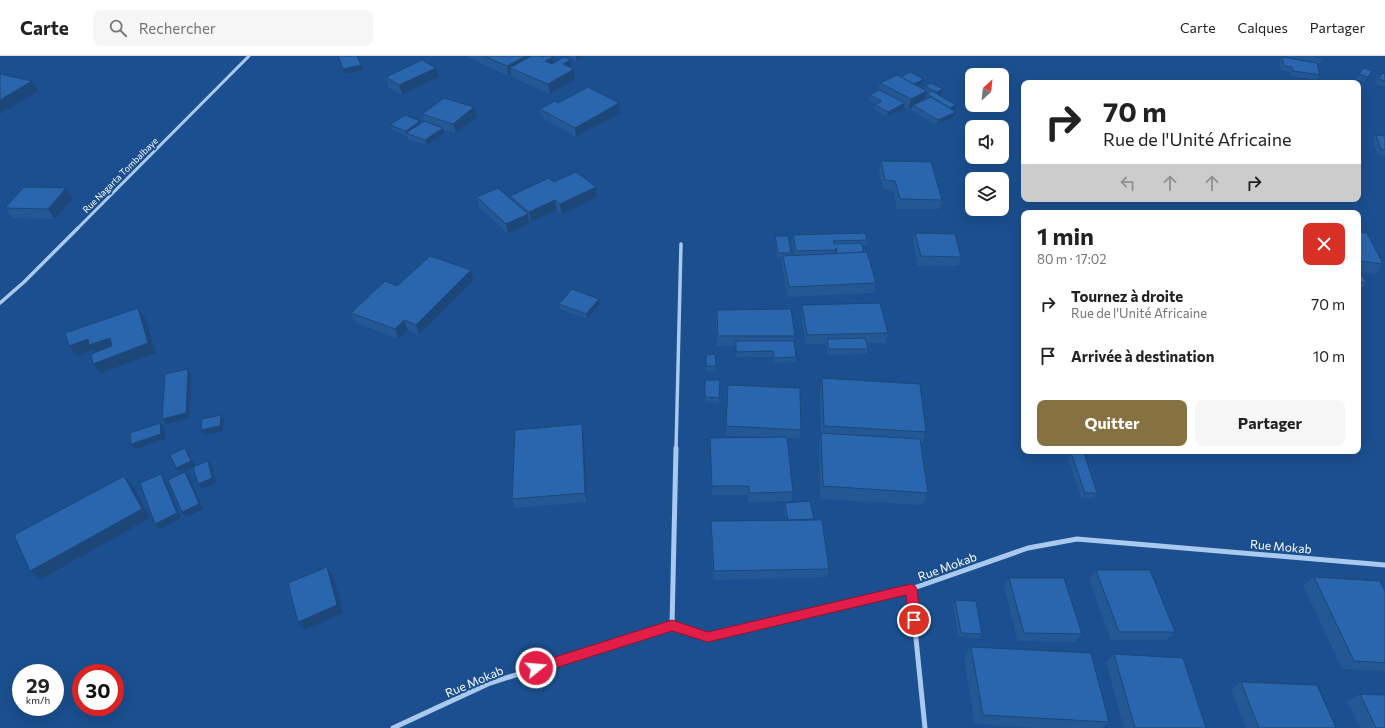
<!DOCTYPE html>
<html lang="fr">
<head>
<meta charset="utf-8">
<style>
	:root { --surface:#fff; --page:#f6f6f6; --text:#222; --muted:#767676; --line:#e0e0e0; --accent:#857141 }
	body { margin:0; font-family:Commissioner,sans-serif; background:var(--page); color:var(--text); height:100vh; display:flex; flex-direction:column; font-size:15px; white-space:nowrap }
	* { box-sizing:border-box; margin:0 }
	p { font-size:13px; color:var(--muted) }
	.icon { flex:none; width:22px; height:22px; fill:none; stroke:currentColor; stroke-width:2; stroke-linecap:round; stroke-linejoin:round }
	.map { position:relative; flex:1; overflow:hidden }
	.side { position:absolute; left:1021px; top:154px; width:340px; height:244px; display:flex; flex-direction:column; background:var(--surface); border-radius:8px; box-shadow:0 4px 16px #0002 }
	.side>* { flex:none }
	.banner { position:absolute; left:1021px; top:24px; width:340px; height:122px; border-radius:8px; box-shadow:0 4px 16px #0002; background:#fff; color:var(--text); overflow:hidden }
	.needle { width:26px; rotate:27deg }
	.buttons { position:absolute; left:965px; top:12px; display:grid; gap:8px }
	.buttons a { display:grid; place-items:center; width:44px; height:44px; border-radius:8px; background:var(--surface); box-shadow:0 4px 16px #0002; font-size:20px }
	.speed { position:absolute; left:12px; top:608px; display:flex; gap:8px; font-size:20px; font-weight:700; text-align:center }
	.speed>* { display:grid; place-content:center; width:52px; height:52px; border-radius:50%; background:var(--surface); box-shadow:0 4px 16px #0002; line-height:1 }
	.speed small { font-size:10px; font-weight:400 }
	.speed .limit { border:6px solid #d22; background:#fff; color:#111 }
	.pin { position:absolute; display:grid; place-items:center; width:34px; height:34px; color:#fff; margin:-17px; border:2px solid #fff; border-radius:50%; box-shadow:0 1px 4px #0007 }
	.me { position:absolute; width:44px; margin:-22px; rotate:73deg; stroke-linejoin:round; filter:drop-shadow(0 0 3px #0008) }
	.turn { display:flex; align-items:center; gap:14px; height:84px; padding:0 16px; font-size:18px }
	.turn .icon { width:52px; height:52px; stroke-width:2.5 }
	.turn b { display:block; font-size:28px; line-height:34px }
	.lanes { display:flex; align-items:center; height:38px; padding:0 16px; background:#0003; justify-content:center; gap:20px; direction:ltr }
	.lanes .off { opacity:.35 }
	.round { display:grid; place-items:center; flex:none; width:42px; height:42px; border-radius:8px; background:var(--page) }
	.head { display:flex; align-items:center; justify-content:space-between; height:68px; padding:0 16px }
	h1 { font-size:24px; font-weight:700; line-height:30px }
	.button { display:flex; gap:8px; margin-top:auto; padding:8px 16px }
	.button a { flex:1; height:46px; border-radius:8px; background:var(--accent); color:#fff; font-size:16px; font-weight:700; line-height:46px; text-align:center }
	.button a+a { background:var(--page); color:var(--text) }
	ul { padding:0; list-style:none }
	li { display:flex; align-items:center; gap:12px; height:52px; padding:0 16px }
	li div { flex:1 }
	li b { display:block; font-size:15px }
	li em { font-style:normal }
	header { display:flex; align-items:center; gap:24px; box-sizing:border-box; height:56px; padding:0 20px; background:var(--surface); border-bottom:1px solid var(--line) }
	header strong { font-size:19px }
	nav { display:flex; gap:22px; margin-inline-start:auto; font-size:14px }
	.search { width:280px; height:36px; background:var(--page); display:flex; align-items:center; gap:10px; box-sizing:border-box; padding:0 14px; border-radius:8px; color:var(--muted); font-size:15px }
	.map>svg:first-child { display:block }
	.lines { fill:none; stroke-linecap:round; stroke-linejoin:round }
	.minor-far2 { stroke:#a9c9ee; stroke-width:3 }
	.minor-far1 { stroke:#a9c9ee; stroke-width:3.5 }
	.minor { stroke:#a9c9ee; stroke-width:5 }
	.wall { fill:#245895 }
	.shaded-wall { fill:#1d4779 }
	.building { fill:#2a66ad; stroke:#1d4779 }
	.route { fill:#e11d48; stroke:#92132f }
	.labels { text-anchor:middle; dominant-baseline:central; stroke-width:4; stroke-linejoin:round; paint-order:stroke }
	.far-street-label { font-size:9px; fill:#fff; stroke:#1b4f8f }
	.near-street-label { font-size:12px; fill:#fff; stroke:#1b4f8f }
</style>
</head>
<body>
<header>
<strong>Carte</strong>
<div class="search"><svg class="icon" aria-label="search" viewBox="0 0 24 24"><circle cx="10" cy="10" r="6"/><path d="M15 15l6 6"/></svg>Rechercher</div>
<nav><a>Carte</a><a>Calques</a><a>Partager</a></nav>
</header>
<div class="map">
<svg width="1385" height="672" viewBox="0 0 1385 672">
	<rect width="100%" height="100%" fill="#1b4f8f"/>
	<g class="lines">
		<polyline class="minor-far2" points="77,173 249,0"/>
		<g class="minor-far1">
			<polyline points="0,247 24,226 78,172"/>
			<polyline points="676,393 681,188"/>
		</g>
		<g class="minor">
			<polyline points="911,533 925,672"/>
			<polyline points="672,570 676,392"/>
			<polyline points="393,672 490,627 672,570 708,581 911,533 1028,492 1077,483 1385,509"/>
		</g>
	</g>
	<g class="wall">
		<polygon points="466,0 541,0 554,7 571,4 572,12 575,23 550,38 512,21 511,18 508,20"/>
		<polygon points="570,0 583,0 576,5 570,2"/>
		<polygon points="1284,0 1323,0 1323,2 1320,7 1317,7 1320,19 1317,24 1290,20 1290,16 1281,15 1279,6 1282,1 1315,6"/>
		<polygon points="1364,12 1372,15 1364,26 1356,23"/>
		<polygon points="1382,17 1385,18 1385,31 1375,28 1378,22"/>
		<polygon points="386,21 439,21 402,39 388,31"/>
		<polygon points="901,21 924,23 922,28 919,30 925,33 925,30 942,38 940,39 956,49 955,54 954,55 956,56 954,61 936,69 911,54 912,51 908,53 904,51 904,52 887,61 874,54 875,49 877,48 869,44 870,39 878,34 880,27"/>
		<polygon points="558,47 619,47 620,57 576,81 542,62 540,53"/>
		<polygon points="422,58 477,61 456,77 444,74 444,77 427,89 408,83 407,80 391,74 390,69 421,67 424,65"/>
		<polygon points="1376,79 1385,80 1385,100 1377,98 1373,84"/>
		<polygon points="881,105 942,144 939,153 897,153 893,135 883,134 879,115"/>
		<polygon points="554,126 597,141 562,158 557,154 531,166 529,164 529,168 508,178 479,151 477,141 511,144 510,140"/>
		<polygon points="73,142 55,163 13,162 5,152"/>
		<polygon points="1358,176 1383,208 1375,218 1360,216 1367,227 1362,232 1358,232"/>
		<polygon points="915,177 961,201 958,210 918,210 913,187"/>
		<polygon points="793,179 867,184 866,189 862,189 876,227 874,237 788,241 782,210 782,202 777,202 775,185 775,180 791,197 791,200 795,200 792,184"/>
		<polygon points="471,214 474,224 419,279 408,274 399,283 356,267 351,257 397,230"/>
		<polygon points="559,248 599,249 587,263 560,253"/>
		<polygon points="802,249 888,277 885,287 866,287 868,293 866,298 828,299 826,288 806,288 801,259"/>
		<polygon points="717,254 795,280 794,285 796,301 796,306 773,307 773,301 736,301 735,290 717,290 716,264"/>
		<polygon points="706,299 716,310 715,315 706,315"/>
		<polygon points="822,322 926,376 921,389 928,437 923,449 820,443 819,390 821,378 820,336"/>
		<polygon points="705,324 720,324 719,347 705,346"/>
		<polygon points="728,329 801,374 799,383 787,382 793,436 791,445 748,446 748,439 712,439 710,391 710,382 763,381 726,380"/>
		<polygon points="582,368 584,378 587,446 515,452 512,443"/>
		<polygon points="1198,395 1258,395 1255,398 1200,398"/>
		<polygon points="1071,397 1097,437 1094,442 1081,442 1068,402"/>
		<polygon points="785,447 814,463 829,513 827,521 713,524 711,474 711,465 786,464 784,452"/>
		<polygon points="1096,514 1175,576 1166,584 1111,584 1089,523"/>
		<polygon points="1314,521 1385,535 1385,615 1342,613 1303,529"/>
		<polygon points="1009,522 1082,578 1075,586 1018,585 1004,530"/>
		<polygon points="955,544 982,578 980,582 958,581 953,548"/>
		<polygon points="971,591 1109,666 1102,672 1038,672 975,668 964,601"/>
		<polygon points="1114,598 1206,672 1124,672 1106,606"/>
		<polygon points="1241,626 1336,672 1246,672 1231,633"/>
		<polygon points="1360,638 1385,672 1360,672 1347,645"/>
	</g>
	<g class="shaded-wall">
		<polygon points="526,0 541,0 510,12 511,18 508,20 507,10"/>
		<polygon points="576,0 583,0 576,5"/>
		<polygon points="553,1 554,10 545,5"/>
		<polygon points="571,4 572,13 563,8"/>
		<polygon points="361,9 363,14 345,18 343,13"/>
		<polygon points="436,12 439,21 402,39 399,29"/>
		<polygon points="574,13 575,23 550,38 548,28"/>
		<polygon points="924,23 922,28 911,34 912,29"/>
		<polygon points="32,25 38,35 0,58 0,44"/>
		<polygon points="943,33 942,38 936,41 937,36"/>
		<polygon points="927,35 925,44 913,49 912,51 908,53 911,43"/>
		<polygon points="619,47 620,57 576,81 575,72"/>
		<polygon points="905,47 904,52 887,61 888,56"/>
		<polygon points="956,49 955,54 949,57 950,52"/>
		<polygon points="474,51 477,61 456,77 453,68"/>
		<polygon points="956,56 954,61 936,69 938,64"/>
		<polygon points="420,65 422,70 406,78 406,75"/>
		<polygon points="443,72 444,77 427,89 425,84"/>
		<polygon points="596,131 597,141 562,158 560,148"/>
		<polygon points="66,132 73,142 55,163 48,153"/>
		<polygon points="555,144 557,154 531,166 529,156"/>
		<polygon points="528,158 529,168 508,178 506,168"/>
		<polygon points="471,214 474,224 419,279 416,269"/>
		<polygon points="599,243 599,249 587,263 586,258"/>
		<polygon points="138,252 145,262 156,297 101,317 93,308 148,287"/>
		<polygon points="404,264 408,274 399,283 395,273"/>
		<polygon points="110,282 118,292 97,299 93,294 77,300 69,290 88,283"/>
		<polygon points="188,313 191,318 190,362 166,368 162,363"/>
		<polygon points="221,359 224,364 223,375 205,379 201,374"/>
		<polygon points="160,367 164,372 165,383 135,393 131,388"/>
		<polygon points="582,368 584,378 587,446 585,437"/>
		<polygon points="185,392 189,397 195,410 180,417 176,412"/>
		<polygon points="208,405 212,410 216,427 202,433 198,428"/>
		<polygon points="185,416 189,420 203,453 186,461 182,456"/>
		<polygon points="161,418 165,423 181,462 160,473 155,468"/>
		<polygon points="124,420 133,430 150,462 41,523 30,515"/>
		<polygon points="327,511 333,519 343,557 305,574 298,566"/>
	</g>
	<g class="building">
		<polygon points="338,0 357,0 361,9 343,13"/>
		<polygon points="484,0 526,0 507,10"/>
		<polygon points="531,0 541,0 543,1 545,0 551,0 553,1 545,5 552,8 564,1 571,4 563,8 574,13 548,28 510,12"/>
		<polygon points="1315,0 1323,0 1323,2 1315,1"/>
		<polygon points="1282,1 1317,7 1320,19 1293,15 1292,11 1284,10"/>
		<polygon points="422,4 436,12 399,29 386,21"/>
		<polygon points="1364,12 1372,15 1368,21 1359,18"/>
		<polygon points="910,16 924,23 914,28 901,21"/>
		<polygon points="1382,17 1385,18 1385,25 1379,23"/>
		<polygon points="0,18 32,25 0,44"/>
		<polygon points="897,19 927,35 911,43 880,27"/>
		<polygon points="931,27 943,33 937,36 925,30"/>
		<polygon points="588,31 619,47 575,72 540,53 555,45 558,47"/>
		<polygon points="879,34 905,47 888,56 875,49 882,45 870,39"/>
		<polygon points="932,35 956,49 950,52 927,38"/>
		<polygon points="931,41 956,56 938,64 913,49"/>
		<polygon points="444,42 474,51 453,68 422,58"/>
		<polygon points="405,59 420,65 406,75 390,69"/>
		<polygon points="424,65 443,72 425,84 406,77"/>
		<polygon points="1376,79 1385,80 1385,94 1381,93"/>
		<polygon points="881,105 931,106 942,144 900,143 895,125 885,124"/>
		<polygon points="576,116 596,131 560,148 555,144 529,156 510,140 549,122 554,126"/>
		<polygon points="24,131 66,132 48,153 5,152"/>
		<polygon points="498,132 528,158 506,168 477,141"/>
		<polygon points="1218,156 1233,157 1218,157"/>
		<polygon points="1358,176 1367,177 1383,208 1358,205"/>
		<polygon points="865,177 867,184 833,185 834,188 861,187 864,196 837,198 836,192 835,194 796,195 793,179"/>
		<polygon points="915,177 955,178 961,201 921,200"/>
		<polygon points="775,180 788,180 791,197 778,197"/>
		<polygon points="867,196 876,227 789,231 783,200"/>
		<polygon points="430,200 471,214 416,269 404,264 395,273 351,257 385,225 397,230"/>
		<polygon points="1358,215 1359,215 1367,227 1358,226"/>
		<polygon points="572,233 599,243 586,258 559,248"/>
		<polygon points="880,247 888,277 807,279 802,249"/>
		<polygon points="138,252 148,287 93,308 91,298 112,290 110,282 89,289 88,283 69,290 65,277"/>
		<polygon points="791,253 795,280 718,280 717,254"/>
		<polygon points="865,282 868,293 829,293 827,283"/>
		<polygon points="736,285 794,285 796,301 774,302 773,295 736,296"/>
		<polygon points="715,298 716,310 706,310 706,299"/>
		<polygon points="188,313 186,357 162,363 165,318"/>
		<polygon points="822,322 920,328 926,376 824,370"/>
		<polygon points="705,324 720,324 719,342 705,341"/>
		<polygon points="728,329 800,332 801,374 726,370"/>
		<polygon points="221,359 220,370 201,374 202,363"/>
		<polygon points="160,367 161,378 131,388 130,377"/>
		<polygon points="582,368 585,437 512,443 515,374"/>
		<polygon points="821,377 920,383 928,437 823,430"/>
		<polygon points="787,381 793,436 749,437 749,430 712,430 710,382"/>
		<polygon points="185,392 191,405 176,412 170,399"/>
		<polygon points="1071,397 1084,397 1097,437 1085,437"/>
		<polygon points="208,405 212,422 198,428 193,411"/>
		<polygon points="185,416 199,448 182,456 168,424"/>
		<polygon points="161,418 177,457 155,468 140,427"/>
		<polygon points="124,420 142,453 30,515 14,479"/>
		<polygon points="810,445 814,463 788,464 785,447"/>
		<polygon points="822,464 829,513 714,515 711,465"/>
		<polygon points="327,511 337,549 298,566 288,527"/>
		<polygon points="1096,514 1150,514 1175,576 1119,576"/>
		<polygon points="1314,521 1380,525 1385,535 1385,607 1354,605"/>
		<polygon points="1009,522 1064,522 1082,578 1024,577"/>
		<polygon points="955,544 976,545 982,578 961,577"/>
		<polygon points="971,591 1091,597 1109,666 983,659"/>
		<polygon points="1114,598 1183,602 1206,672 1135,672"/>
		<polygon points="1241,626 1317,629 1336,672 1259,672"/>
		<polygon points="1360,638 1385,639 1385,672 1376,672"/>
	</g>
	<polygon class="route" points="911,528 915,530 917,533 920,564 918,568 914,569 910,568 909,564 906,539 708,586 672,575 536,618 531,617 530,612 531,608 536,607 672,564 708,576"/>
	<g class="labels">
		<g class="far-street-label">
			<text transform="translate(120 119) rotate(-45)">Rue Nagarta Tombalbaye</text>
		</g>
		<g class="near-street-label">
			<text transform="translate(1281 490) rotate(5)">Rue Mokab</text>
			<text transform="translate(947 510) rotate(-20)">Rue Mokab</text>
			<text transform="translate(474 625) rotate(-23)">Rue Mokab</text>
		</g>
	</g>
</svg>
<div class="buttons">
<a><svg class="needle" viewBox="-14 -14 28 28"><path d="M0-13l5 13h-10z" fill="#e53935"/><path d="M0 13l5-13h-10z" fill="#767676"/></svg></a>
<a><svg class="icon" aria-label="sound" viewBox="0 0 24 24"><path d="M4 9h4l5-4v14l-5-4H4zM17 9q2 3 0 6"/></svg></a>
<a><svg class="icon" aria-label="layers" viewBox="0 0 24 24"><path d="M12 4l9 5-9 5-9-5zM3 14l9 5 9-5"/></svg></a>
</div>
<div class="speed"><div>29<small>km/h</small></div><div class="limit">30</div></div>
<div class="pin" style="left:914px;top:564px;background:#d93025"><svg class="icon" aria-label="arrive" viewBox="0 0 24 24"><path d="M6 21V4h12l-3 4 3 4H6"/></svg></div>
<svg class="me" style="left:536px;top:612px" viewBox="-20 -20 40 40"><circle r="17" fill="#e11d48" stroke="#fff" stroke-width="3"/><path d="M0-11L8 9 0 5-8 9z" fill="#fff"/></svg>
<div class="banner">
<div class="turn"><svg class="icon" aria-label="right" viewBox="0 0 24 24"><path d="M7 20v-9h11M14 6l5 5-5 5"/></svg><div><b>70 m</b>Rue de l'Unité Africaine</div></div>
<div class="lanes"><svg class="icon off" aria-label="left" viewBox="0 0 24 24"><path d="M17 20v-9H6M10 6l-5 5 5 5"/></svg><svg class="icon off" aria-label="ahead" viewBox="0 0 24 24"><path d="M12 20V5M6 11l6-6 6 6"/></svg><svg class="icon off" aria-label="ahead" viewBox="0 0 24 24"><path d="M12 20V5M6 11l6-6 6 6"/></svg><svg class="icon" aria-label="right" viewBox="0 0 24 24"><path d="M7 20v-9h11M14 6l5 5-5 5"/></svg></div>
</div>
<section class="side">
<div class="head"><div><h1>1 min</h1><p>80 m · 17:02</p></div><a class="round" style="background:#d93025;color:#fff"><svg class="icon" aria-label="close" viewBox="0 0 24 24"><path d="M6 6l12 12M18 6L6 18"/></svg></a></div>
<ul>
<li><svg class="icon" aria-label="right" viewBox="0 0 24 24"><path d="M7 20v-9h11M14 6l5 5-5 5"/></svg><div><b>Tournez à droite</b><p>Rue de l'Unité Africaine</p></div><em>70 m</em></li>
<li><svg class="icon" aria-label="arrive" viewBox="0 0 24 24"><path d="M6 21V4h12l-3 4 3 4H6"/></svg><div><b>Arrivée à destination</b></div><em>10 m</em></li>
</ul>
<div class="button"><a>Quitter</a><a>Partager</a></div>
</section>
</div>
</body>
</html>
